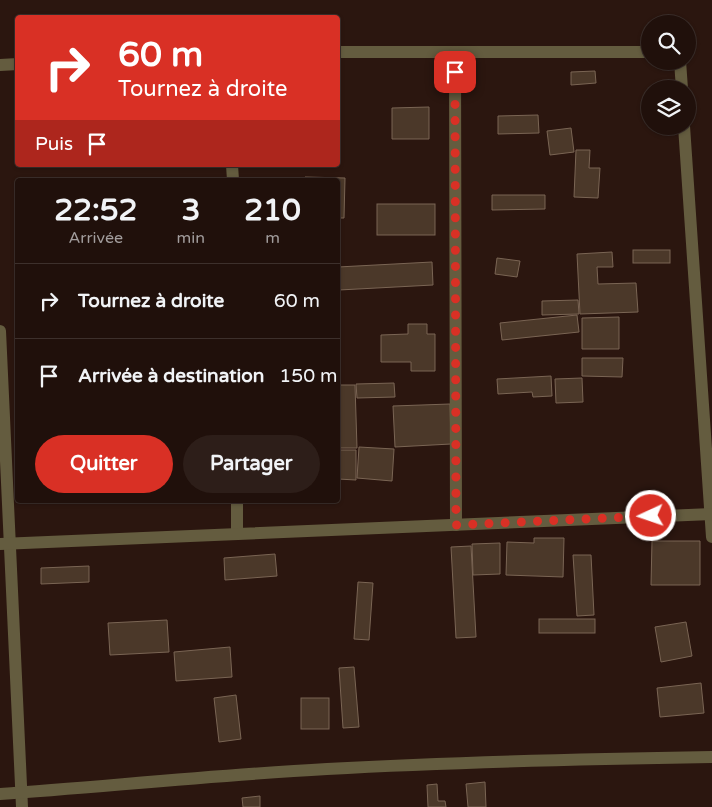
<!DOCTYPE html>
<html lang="fr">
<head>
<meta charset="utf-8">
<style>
	:root { --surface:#20100b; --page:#2d1e19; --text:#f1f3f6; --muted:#a29d9d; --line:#3d302c; --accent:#d93025 }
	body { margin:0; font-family:"Varela Round",sans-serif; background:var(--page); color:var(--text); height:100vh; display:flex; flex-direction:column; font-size:19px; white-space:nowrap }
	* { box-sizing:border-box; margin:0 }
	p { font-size:16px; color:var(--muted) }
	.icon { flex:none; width:28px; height:28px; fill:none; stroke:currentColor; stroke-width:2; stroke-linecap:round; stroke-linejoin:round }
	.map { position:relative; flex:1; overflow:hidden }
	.drawer { position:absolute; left:15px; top:178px; width:325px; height:325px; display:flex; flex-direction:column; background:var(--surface); border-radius:5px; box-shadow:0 1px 4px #0004,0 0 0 1px var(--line) }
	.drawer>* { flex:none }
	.banner { position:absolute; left:15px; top:15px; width:325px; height:152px; border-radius:5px; box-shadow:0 1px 4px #0004,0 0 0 1px var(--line); background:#d93025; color:#fff; overflow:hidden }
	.tools { position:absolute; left:641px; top:15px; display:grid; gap:10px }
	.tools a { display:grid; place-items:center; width:55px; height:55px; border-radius:50%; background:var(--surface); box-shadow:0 1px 4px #0004,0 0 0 1px var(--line); font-size:25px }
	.pin { position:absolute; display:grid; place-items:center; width:42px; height:42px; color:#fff; margin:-21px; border-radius:10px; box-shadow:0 2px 8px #0006 }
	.me { position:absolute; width:55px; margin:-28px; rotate:267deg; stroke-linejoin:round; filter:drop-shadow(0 0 4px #0008) }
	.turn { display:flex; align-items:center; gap:18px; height:105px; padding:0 20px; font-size:22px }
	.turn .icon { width:65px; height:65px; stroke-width:2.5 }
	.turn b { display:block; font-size:35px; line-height:42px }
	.then { display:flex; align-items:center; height:48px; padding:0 20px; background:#0003; gap:10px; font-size:19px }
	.eta { display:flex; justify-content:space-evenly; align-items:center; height:85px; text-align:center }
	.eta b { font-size:30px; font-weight:800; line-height:35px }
	.action { display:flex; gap:10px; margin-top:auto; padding:10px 20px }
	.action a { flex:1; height:58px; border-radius:30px; background:var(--accent); color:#fff; font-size:20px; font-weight:800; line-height:58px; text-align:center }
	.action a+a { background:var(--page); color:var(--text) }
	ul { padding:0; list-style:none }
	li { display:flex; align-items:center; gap:15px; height:75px; padding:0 20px; border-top:1px solid var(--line) }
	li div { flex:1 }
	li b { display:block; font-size:19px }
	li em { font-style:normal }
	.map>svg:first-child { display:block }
	.building { fill:#4b3829; stroke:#7a6554 }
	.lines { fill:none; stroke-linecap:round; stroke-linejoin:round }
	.street { stroke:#645c3f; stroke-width:12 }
	.route { stroke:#d93025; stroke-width:9; stroke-dasharray:0 16.2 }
</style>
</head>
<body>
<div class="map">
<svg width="712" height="807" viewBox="0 0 712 807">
	<rect width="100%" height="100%" fill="#2b160f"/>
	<g class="building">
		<polygon points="595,71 596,83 571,85 571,72"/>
		<polygon points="429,107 429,139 392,139 392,108"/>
		<polygon points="538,115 539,133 498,134 498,116"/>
		<polygon points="571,128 574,152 550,155 547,131"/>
		<polygon points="576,150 590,150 589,168 600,168 598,198 574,197"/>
		<polygon points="305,177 345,178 344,218 338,218 338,180 305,180"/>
		<polygon points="492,195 545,195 545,209 492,210"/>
		<rect x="377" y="204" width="58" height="31"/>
		<rect x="633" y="250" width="37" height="13"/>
		<polygon points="612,252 613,267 597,267 598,284 636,283 638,312 580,314 577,254"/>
		<polygon points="497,258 520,261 517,277 495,274"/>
		<polygon points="432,262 433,285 339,290 338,267"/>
		<polygon points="578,300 579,314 542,315 542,301"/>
		<polygon points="577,315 579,332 502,340 500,323"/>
		<polygon points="619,317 619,349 582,349 582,318"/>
		<polygon points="408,324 427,324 427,334 435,334 435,371 411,371 411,362 381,362 381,335 408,334"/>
		<polygon points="582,358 623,358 622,377 582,376"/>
		<polygon points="551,376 552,396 533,397 532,392 498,394 497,379"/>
		<polygon points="582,378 583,402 556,403 555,379"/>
		<polygon points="394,383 395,397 357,398 356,384"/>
		<polygon points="338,385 355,385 357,448 338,448"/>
		<polygon points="450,404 451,444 395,447 393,406"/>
		<polygon points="359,447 394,449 392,481 357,478"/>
		<polygon points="338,450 356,450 356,480 338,479"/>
		<polygon points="534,538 564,538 563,577 506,575 507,542 534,543"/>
		<polygon points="652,541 700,541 700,585 651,585"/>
		<polygon points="500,543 500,574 473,575 472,544"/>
		<polygon points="471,546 476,637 456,638 451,547"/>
		<polygon points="275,554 277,576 225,580 224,558"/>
		<polygon points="573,555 591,555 594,615 577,616"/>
		<polygon points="89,566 89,582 41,584 41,568"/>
		<polygon points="358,582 373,583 369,640 354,639"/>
		<rect x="539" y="619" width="56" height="14"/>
		<polygon points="167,620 169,652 110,655 108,623"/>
		<polygon points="686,622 692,656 661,662 655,627"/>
		<polygon points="230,647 232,677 176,681 174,652"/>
		<polygon points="354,667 359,727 343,728 339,668"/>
		<polygon points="701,683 704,713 660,717 657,688"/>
		<polygon points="236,695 241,739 219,742 214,698"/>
		<rect x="301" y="698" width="28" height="31"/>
		<polygon points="485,782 486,807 468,807 466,784"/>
		<polygon points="437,784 438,801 445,801 446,807 428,807 427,785"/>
		<polygon points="260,796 260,807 243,807 242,798"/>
	</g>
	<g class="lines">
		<g class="street">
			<polyline points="338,52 650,52"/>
			<polyline points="455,52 456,525"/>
			<polyline points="680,61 682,89"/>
			<polyline points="0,65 18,64"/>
			<polyline points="684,126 712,537"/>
			<polyline points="232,165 233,180"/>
			<polyline points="0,331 22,807"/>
			<polyline points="237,500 237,534"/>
			<polyline points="0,544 712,514"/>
			<path d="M0 794C109 786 218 775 327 769 455 762 584 759 712 757"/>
		</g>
	</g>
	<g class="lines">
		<polyline class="route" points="455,72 456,525 651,516"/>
	</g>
</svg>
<div class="tools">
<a><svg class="icon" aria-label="search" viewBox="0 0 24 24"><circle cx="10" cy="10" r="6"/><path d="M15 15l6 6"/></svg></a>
<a><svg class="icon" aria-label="layers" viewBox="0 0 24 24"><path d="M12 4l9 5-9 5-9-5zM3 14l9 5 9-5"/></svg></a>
</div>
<div class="pin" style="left:455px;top:72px;background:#d93025"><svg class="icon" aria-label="arrive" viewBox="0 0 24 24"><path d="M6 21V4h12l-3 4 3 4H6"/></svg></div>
<svg class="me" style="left:651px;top:516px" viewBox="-20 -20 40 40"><circle r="17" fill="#d93025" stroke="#fff" stroke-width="3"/><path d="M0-11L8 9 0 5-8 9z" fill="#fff"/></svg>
<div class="banner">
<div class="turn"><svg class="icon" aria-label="right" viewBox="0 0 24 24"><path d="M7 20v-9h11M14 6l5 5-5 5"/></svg><div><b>60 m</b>Tournez à droite</div></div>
<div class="then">Puis<svg class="icon" aria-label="arrive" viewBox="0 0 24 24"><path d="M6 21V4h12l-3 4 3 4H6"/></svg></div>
</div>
<section class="drawer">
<div class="eta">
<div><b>22:52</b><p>Arrivée</p></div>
<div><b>3</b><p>min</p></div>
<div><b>210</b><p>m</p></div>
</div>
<ul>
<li><svg class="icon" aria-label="right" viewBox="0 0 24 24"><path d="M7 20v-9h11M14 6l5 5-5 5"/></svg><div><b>Tournez à droite</b></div><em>60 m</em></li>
<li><svg class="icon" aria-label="arrive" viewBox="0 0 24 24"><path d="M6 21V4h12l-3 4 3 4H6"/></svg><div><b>Arrivée à destination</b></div><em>150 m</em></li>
</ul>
<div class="action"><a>Quitter</a><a>Partager</a></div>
</section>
</div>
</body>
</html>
